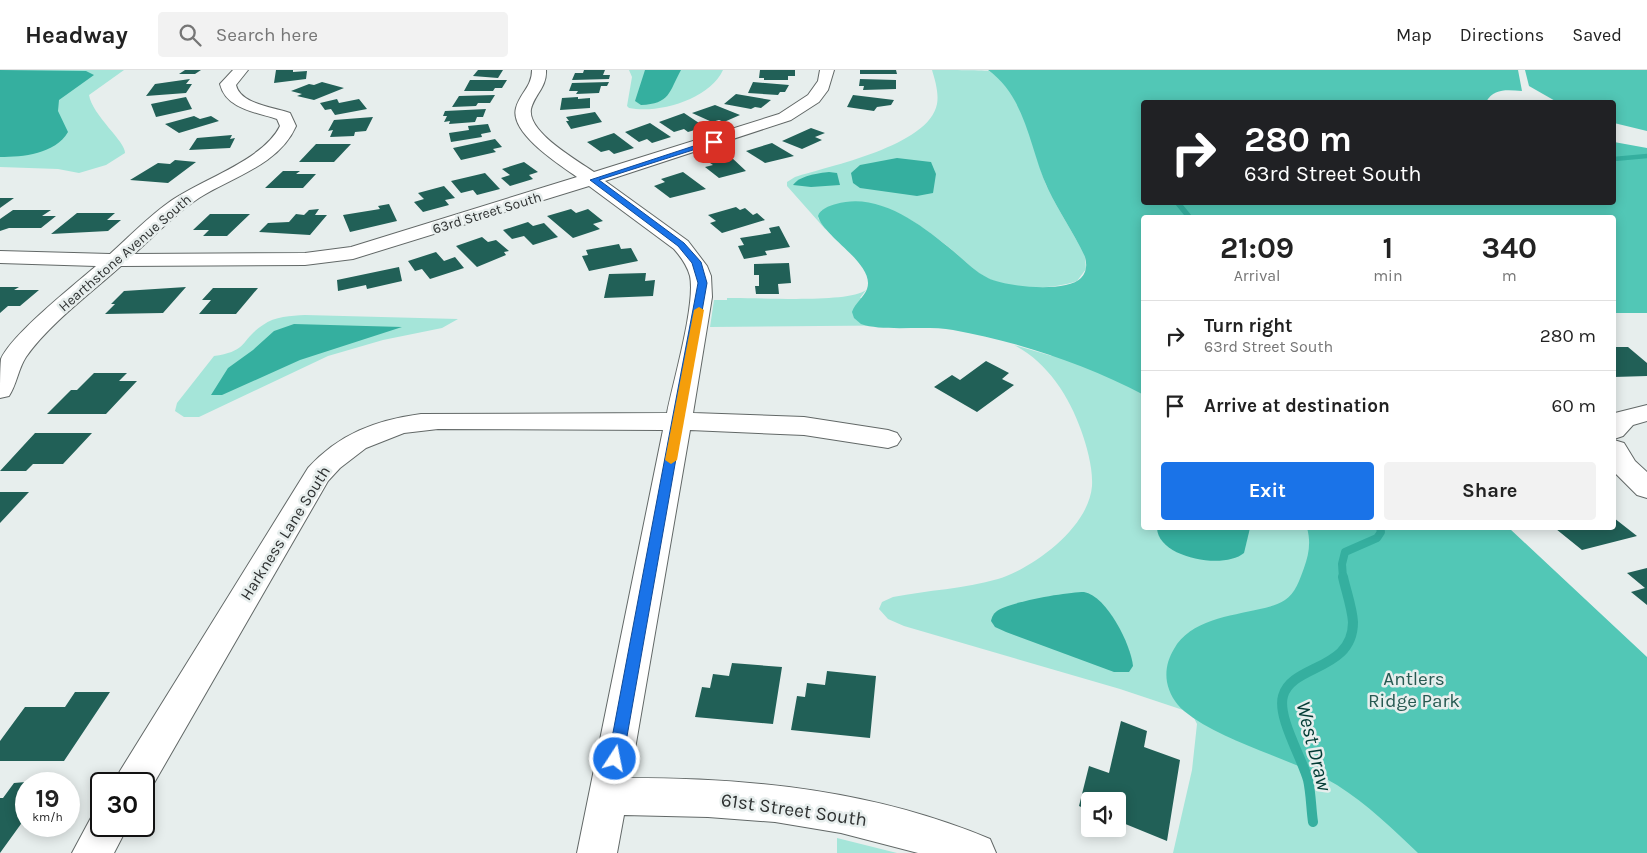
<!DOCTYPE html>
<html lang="en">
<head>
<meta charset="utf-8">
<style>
	:root { --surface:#fff; --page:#f2f2f2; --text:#222; --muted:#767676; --line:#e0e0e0; --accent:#1a73e8 }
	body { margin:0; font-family:Karla,sans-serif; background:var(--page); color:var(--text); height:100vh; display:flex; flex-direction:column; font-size:19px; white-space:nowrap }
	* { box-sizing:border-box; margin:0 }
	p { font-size:16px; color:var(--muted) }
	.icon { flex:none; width:28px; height:28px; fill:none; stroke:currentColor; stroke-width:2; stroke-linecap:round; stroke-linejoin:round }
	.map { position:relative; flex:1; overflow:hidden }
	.drawer { position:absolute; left:1141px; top:145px; width:475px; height:315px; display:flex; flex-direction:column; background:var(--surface); border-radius:5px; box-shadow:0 2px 12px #0003 }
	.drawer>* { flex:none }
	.hud { position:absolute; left:1141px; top:30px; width:475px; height:105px; border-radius:5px; box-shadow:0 2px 12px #0003; background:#202124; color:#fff; overflow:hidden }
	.fabs { position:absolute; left:1081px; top:722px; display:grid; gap:10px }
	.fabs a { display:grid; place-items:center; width:45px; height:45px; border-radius:5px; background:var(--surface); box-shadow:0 2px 12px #0003; font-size:25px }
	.speed { position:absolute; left:15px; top:702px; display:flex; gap:10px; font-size:25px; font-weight:700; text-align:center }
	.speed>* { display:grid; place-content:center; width:65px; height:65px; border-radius:50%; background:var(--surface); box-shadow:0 2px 12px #0003; line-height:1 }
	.speed small { font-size:12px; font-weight:400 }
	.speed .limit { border:2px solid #111; border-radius:8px; background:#fff; color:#111 }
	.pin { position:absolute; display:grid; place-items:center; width:42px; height:42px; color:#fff; margin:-21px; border-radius:10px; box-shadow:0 2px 8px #0006 }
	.me { position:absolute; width:55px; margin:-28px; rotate:11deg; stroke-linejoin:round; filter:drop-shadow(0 0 4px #0008) }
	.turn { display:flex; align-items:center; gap:18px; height:105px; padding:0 20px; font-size:22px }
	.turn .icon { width:65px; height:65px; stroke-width:2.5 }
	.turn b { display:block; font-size:35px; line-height:42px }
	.eta { display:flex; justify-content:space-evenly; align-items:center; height:85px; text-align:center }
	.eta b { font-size:30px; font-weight:700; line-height:35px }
	.action { display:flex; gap:10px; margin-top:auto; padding:10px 20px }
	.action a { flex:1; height:58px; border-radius:5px; background:var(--accent); color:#fff; font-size:20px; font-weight:700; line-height:58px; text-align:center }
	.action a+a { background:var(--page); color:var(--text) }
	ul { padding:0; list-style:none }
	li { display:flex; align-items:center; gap:15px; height:70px; padding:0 20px; border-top:1px solid var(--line) }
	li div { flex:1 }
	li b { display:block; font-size:19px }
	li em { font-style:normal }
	header { display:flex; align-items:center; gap:30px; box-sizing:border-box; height:70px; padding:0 25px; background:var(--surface); border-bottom:1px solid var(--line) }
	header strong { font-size:24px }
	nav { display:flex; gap:28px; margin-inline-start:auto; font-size:18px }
	.search { width:350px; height:45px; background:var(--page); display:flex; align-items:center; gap:12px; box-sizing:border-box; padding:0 18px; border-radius:5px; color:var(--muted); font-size:19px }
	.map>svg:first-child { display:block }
	.green { fill:#a5e5d9 }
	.forest { fill:#52c7b6 }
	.water { fill:#35af9f }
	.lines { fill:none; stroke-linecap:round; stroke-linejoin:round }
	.stream-far3 { stroke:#35af9f; stroke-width:4.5 }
	.stream-far2 { stroke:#35af9f; stroke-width:5.5 }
	.stream-far1 { stroke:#35af9f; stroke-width:8 }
	.stream { stroke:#35af9f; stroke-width:10 }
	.building { fill:#216057 }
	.minor-casing { stroke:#626867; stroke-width:2 }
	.minor { fill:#fff; fill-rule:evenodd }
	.route { fill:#1a73e8; stroke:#114b97 }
	.slow { fill:#f59e0b }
	.labels { text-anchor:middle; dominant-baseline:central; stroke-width:5; stroke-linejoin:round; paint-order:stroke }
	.far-street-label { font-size:14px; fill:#2e3131; stroke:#e7eeed }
	.street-label { font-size:16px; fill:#2e3131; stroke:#e7eeed }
	.near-park-label { font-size:19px; fill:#285a52; stroke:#e7eeed }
	.near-street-label { font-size:19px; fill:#2e3131; stroke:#e7eeed }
	.near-water-label { font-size:21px; font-style:italic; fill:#023b34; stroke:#e7eeed }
</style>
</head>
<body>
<header>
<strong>Headway</strong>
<div class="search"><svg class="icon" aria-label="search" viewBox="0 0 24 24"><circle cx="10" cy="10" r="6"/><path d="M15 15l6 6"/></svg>Search here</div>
<nav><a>Map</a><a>Directions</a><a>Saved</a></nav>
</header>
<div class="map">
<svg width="1647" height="783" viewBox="0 0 1647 783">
	<rect width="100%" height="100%" fill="#e7eeed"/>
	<g class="green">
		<path d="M0 0H124L89 25C92 45 126 72 125 83L106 95 79 103 58 99 0 97Z"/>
		<path d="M629 0H723C710 29 659 44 629 38L627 36 632 7Z"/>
		<path d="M932 0C945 0 980 0 989 1 1025 19 1033 86 1048 119 1059 142 1074 163 1085 187L1086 199 1077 211C1052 220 1011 220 987 208 973 200 963 189 951 179 915 150 868 116 821 141L818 148 826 160 787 116V112L795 107C829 96 929 76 937 34 939 23 935 10 932 0Z"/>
		<path d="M866 220 860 228 1144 226V458H1500L1647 783H1173L1192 700 1197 654 1194 648 1217 660 1182 638 1183 640 1120 619 904 556 888 549 879 539 882 532 893 527C928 520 964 519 998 509 1034 498 1089 457 1092 416 1093 398 1087 377 1081 360 1069 326 1047 292 1014 275L1052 286 1046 280 938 255 710 257 714 230H727V228C755 227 847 234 866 220Z"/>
		<path d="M305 245 458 249 442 258 383 270 328 286 199 347H184L175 341 177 333 214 286C249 281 240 270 263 255 275 246 291 246 305 245Z"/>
		<polygon points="837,768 897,783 837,783"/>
	</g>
	<g class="forest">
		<path d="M988 0H1518L1522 21C1507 20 1494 18 1486 32H1144V132H1614V72L1647 78V243H1614V148H1144V325C1085 294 1019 272 953 260 926 255 883 262 861 254L854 248 852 242C855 233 864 227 867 219 876 194 823 167 818 146 820 139 829 136 836 134 878 121 922 155 952 180 964 190 974 201 988 208 1006 217 1067 223 1081 208 1087 202 1087 194 1085 187 1074 163 1059 142 1048 119 1029 78 1027 28 988 0Z"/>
		<polygon points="1525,0 1647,0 1647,61 1614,53 1614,32 1557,32 1529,16"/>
		<path d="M1307 458H1509L1647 587V783H1418C1393 759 1367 734 1337 715 1292 688 1223 673 1184 641 1175 633 1169 623 1167 612 1165 600 1168 589 1174 579 1190 550 1230 546 1260 539 1268 537 1278 535 1285 530 1295 524 1300 509 1304 498 1309 484 1311 472 1307 458Z"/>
	</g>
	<g class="water">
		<path d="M0 0 86 1 94 5 59 30 58 41 68 62C55 84 23 87 0 87Z"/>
		<path d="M645 0H681C669 22 670 34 641 35L635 31Z"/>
		<polygon points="897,88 931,92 936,104 933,123 917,126 860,118 853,113 851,103 860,95"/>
		<path d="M829 102 837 103 840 115 811 117 793 115C799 106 818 103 829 102Z"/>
		<polygon points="294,254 402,257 300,290 222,325 211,325 228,298 253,280 274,261"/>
		<path d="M1157 458H1250L1244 483C1224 500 1158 488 1157 458Z"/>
		<path d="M1084 522C1107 526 1131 575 1133 596L1129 602H1114L1006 562 995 557 991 551C992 547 993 544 997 541 1009 532 1067 522 1084 522Z"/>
	</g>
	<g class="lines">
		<polyline class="stream-far3" points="1614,89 1647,86"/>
		<polyline class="stream-far2" points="1177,132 1190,148"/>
		<polyline class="stream-far1" points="1343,508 1342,494 1345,482 1377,468 1381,462 1380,458"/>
		<path class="stream" d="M1313 752C1311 738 1311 723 1308 710 1302 688 1277 647 1283 626 1292 594 1353 601 1353 552 1352 537 1346 521 1343 507"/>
	</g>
	<g class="building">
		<polygon points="185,0 201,0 195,4 179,4"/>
		<polygon points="276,0 293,0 293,2 307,1 306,9 274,13"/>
		<polygon points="478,0 503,0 498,8 473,6"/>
		<polygon points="584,0 605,0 603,5 610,5 609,9 572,10 575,3 583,3"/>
		<polygon points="760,0 795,0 795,6 788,6 788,10 764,10 764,8 759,8"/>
		<polygon points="860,0 896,0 897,4 860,4"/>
		<polygon points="190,9 186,14 192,14 186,23 146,26 155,14"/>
		<polygon points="860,9 896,10 896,19 863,20 864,16 859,16"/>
		<polygon points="470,10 507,10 502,18 495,18 493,21 464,21"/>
		<polygon points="322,12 344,18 314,30 297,26 302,24 291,21 309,14 314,15"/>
		<polygon points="609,12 607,16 601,16 599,23 576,24 578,21 569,21 572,13"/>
		<polygon points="753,12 789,15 785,22 780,22 778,25 748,23"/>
		<polygon points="736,24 771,30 761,38 755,37 751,39 724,34"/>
		<polygon points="495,25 490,33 478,33 476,36 452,37 459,26"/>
		<polygon points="853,25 894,30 891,35 877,37 874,41 847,37"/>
		<polygon points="186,27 192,39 156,47 151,34"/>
		<polygon points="578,27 578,29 590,28 590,38 560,40 562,28"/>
		<polygon points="337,29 339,33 359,29 367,39 335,45 331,39 325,40 320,33"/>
		<polygon points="715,35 740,45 724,52 719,50 712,52 692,43"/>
		<polygon points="486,39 483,47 477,47 475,52 449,54 450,51 444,52 447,46 443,46 445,41"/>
		<polygon points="595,42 602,52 571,59 566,51 569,51 566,47"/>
		<polygon points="684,43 705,57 688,62 684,59 674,62 659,52"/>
		<polygon points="194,46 200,49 211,46 219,51 179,63 165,54"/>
		<polygon points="373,47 366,61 355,62 354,66 330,67 333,60 328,61 334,50"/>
		<polygon points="650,53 671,67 652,73 647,69 639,72 625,62"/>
		<polygon points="488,54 491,62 481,64 482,67 451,72 449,63 469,60 468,56"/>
		<polygon points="811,58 825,63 815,67 822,70 802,79 782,71"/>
		<polygon points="614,63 634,78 614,84 609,80 601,82 587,72"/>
		<polygon points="232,65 230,69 235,68 230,78 189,80 197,68"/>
		<polygon points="495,69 502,77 493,79 496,82 461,90 453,78"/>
		<polygon points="772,73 794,86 765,93 746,81"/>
		<polygon points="316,74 351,74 334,92 299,92"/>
		<polygon points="731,87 746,101 719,108 705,97 713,95 710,93"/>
		<polygon points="175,90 196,92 168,113 130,110 158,93 170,94"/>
		<polygon points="524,92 538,102 529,105 533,109 510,116 501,108 510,105 502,99"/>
		<polygon points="283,101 300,101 296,104 316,104 303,118 265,118"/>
		<polygon points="683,102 706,119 670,128 654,116 665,112 661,109"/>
		<polygon points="485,103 500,119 477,125 473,120 461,123 451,111"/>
		<polygon points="444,116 455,128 445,130 449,135 423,142 414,132 424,129 418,123"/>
		<polygon points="0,128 14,128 0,138"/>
		<polygon points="389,134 397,151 350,162 343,145 380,139 378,136"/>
		<polygon points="736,137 740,140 745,138 753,145 757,143 765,150 722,163 710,153 716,151 708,145"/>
		<polygon points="319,139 315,145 327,145 310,165 259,162 268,153 289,152 296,144 304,145 309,140"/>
		<polygon points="571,139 576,143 588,139 603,151 593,154 600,159 573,168 547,146"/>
		<polygon points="13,140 51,140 42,146 56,146 41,158 9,158 0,161 0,149"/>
		<polygon points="77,143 115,143 107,150 121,150 108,161 51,164"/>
		<polygon points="210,144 250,144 227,166 203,166 209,160 193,160"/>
		<polygon points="528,152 533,156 544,153 558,167 533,175 524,166 512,169 503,160"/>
		<polygon points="779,156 790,177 765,181 767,185 744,189 738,176 744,175 740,168 771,163 769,158"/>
		<polygon points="482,167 488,172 496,170 509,181 504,182 506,185 477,197 456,176"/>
		<polygon points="619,174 621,179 631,178 638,191 589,201 582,186 588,185 586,180"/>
		<polygon points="436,182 444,191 455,187 464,198 430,209 422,199 415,201 408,191"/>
		<polygon points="789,193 791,213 778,214 779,224 756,224 755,216 759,216 759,205 754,205 754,194"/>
		<polygon points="399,197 402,211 367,219 366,215 338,221 337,210"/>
		<polygon points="646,203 645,211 655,210 653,226 604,228 609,204"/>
		<polygon points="0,217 19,217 14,220 39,220 20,236 8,236 0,243"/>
		<polygon points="186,217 163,243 105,244 115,234 111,234 124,221"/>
		<polygon points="213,218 258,218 236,244 199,244 211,230 202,230"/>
		<polygon points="1614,277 1628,277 1647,293 1647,306 1614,307"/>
		<polygon points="986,291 1009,303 1002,309 1014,315 977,342 934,317 952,305 960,310"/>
		<polygon points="94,303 127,303 119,311 137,311 106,344 47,344 71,320 77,320"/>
		<polygon points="35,363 92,363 63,394 33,394 26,401 0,401"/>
		<polygon points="0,422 29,422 0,453"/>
		<polygon points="1614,448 1637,466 1582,480 1556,459 1614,458"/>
		<polygon points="1647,498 1647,535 1631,522 1645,518 1627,503"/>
		<polygon points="732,593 782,597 773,654 695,647 702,617 710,618 713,604 729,606"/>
		<polygon points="827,601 876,606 870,668 791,660 797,626 805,627 807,613 825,615"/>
		<polygon points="75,622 110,622 64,691 0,691 0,671 25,637 65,637"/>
		<polygon points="1121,651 1147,661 1144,677 1180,690 1167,771 1118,751 1118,731 1090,731 1090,741 1079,736 1089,696 1109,703"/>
		<polygon points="26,712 26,747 0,783 0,728 3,728 14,713"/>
	</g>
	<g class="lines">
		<g class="minor-casing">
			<g id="minor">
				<path d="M233 0H248L236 15C240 34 273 37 290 43L296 56C279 95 232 107 199 128 175 144 155 165 134 184L305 183 351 177 577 107C560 95 509 63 516 38 520 23 532 17 532 0H546C547 17 535 24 531 39 527 62 577 90 594 102L779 44 808 25 818 11 820 0H834L828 20 819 32 791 50 605 111 688 171 707 196 711 206 712 227 693 343 804 347 888 360 897 363 901 369 897 375 888 378 804 365 690 360 630 708C753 708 876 721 990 769L996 783H918L841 763 775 752 708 747 624 745 617 783H577L663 360 438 359 404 363 366 378 340 398 328 411 146 727 144 728V714H114L120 701 308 398C339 364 376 350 421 344L667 343C673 312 696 234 690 206 687 195 681 187 674 179L589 116 353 189 305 195 121 196C92 222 48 255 26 287 18 299 17 314 9 326L0 328C0 317 0 299 1 289 12 264 73 216 96 196L0 193V181L110 184C129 167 147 148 168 133 199 110 263 91 280 56L277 49C256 42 226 39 220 14Z"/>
				<polygon points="1647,335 1647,351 1633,355 1623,366 1614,369 1615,343"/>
				<polygon points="1614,370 1624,373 1635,391 1647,402 1647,428 1637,425 1614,402"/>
				<polygon points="101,739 101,756 128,756 114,783 72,783 94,742"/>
			</g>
		</g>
		<use href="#minor" class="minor"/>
	</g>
	<polygon class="route" points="712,70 718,72 599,110 684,173 701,192 707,213 623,689 621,694 615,696 610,694 608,689 698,213 692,193 678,176 590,110"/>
	<polygon class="slow" points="699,237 704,240 677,390 671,394 665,390 694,240"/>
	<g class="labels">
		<g class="far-street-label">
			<text transform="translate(487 143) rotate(-17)">63rd Street South</text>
			<text transform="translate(125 183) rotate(-41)">Hearthstone Avenue South</text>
		</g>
		<g class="street-label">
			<text transform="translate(285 463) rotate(-58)">Harkness Lane South</text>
		</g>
		<g class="near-park-label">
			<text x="1414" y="609">Antlers<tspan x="1414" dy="22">Ridge Park</tspan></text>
		</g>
		<g class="near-street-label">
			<text transform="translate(794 740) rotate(8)">61st Street South</text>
		</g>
		<g class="near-water-label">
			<text transform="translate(1314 676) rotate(76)">West Draw</text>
		</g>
	</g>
</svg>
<div class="fabs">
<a><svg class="icon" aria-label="sound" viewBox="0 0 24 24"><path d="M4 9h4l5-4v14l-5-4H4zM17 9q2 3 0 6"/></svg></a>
</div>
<div class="speed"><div>19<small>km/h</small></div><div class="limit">30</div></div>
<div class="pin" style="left:714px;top:72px;background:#d93025"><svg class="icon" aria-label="arrive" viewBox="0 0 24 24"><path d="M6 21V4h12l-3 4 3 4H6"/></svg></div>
<svg class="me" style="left:615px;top:689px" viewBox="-20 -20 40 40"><circle r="17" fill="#1a73e8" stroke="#fff" stroke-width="3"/><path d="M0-11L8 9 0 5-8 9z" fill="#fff"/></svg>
<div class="hud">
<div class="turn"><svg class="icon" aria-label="right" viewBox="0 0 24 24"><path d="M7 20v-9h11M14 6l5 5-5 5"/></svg><div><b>280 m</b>63rd Street South</div></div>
</div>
<section class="drawer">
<div class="eta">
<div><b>21:09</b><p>Arrival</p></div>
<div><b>1</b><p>min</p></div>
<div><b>340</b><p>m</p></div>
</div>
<ul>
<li><svg class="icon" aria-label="right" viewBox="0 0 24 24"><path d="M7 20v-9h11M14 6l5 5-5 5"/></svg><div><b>Turn right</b><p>63rd Street South</p></div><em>280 m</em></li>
<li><svg class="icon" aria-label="arrive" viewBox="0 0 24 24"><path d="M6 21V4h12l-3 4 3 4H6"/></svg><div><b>Arrive at destination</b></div><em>60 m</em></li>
</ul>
<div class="action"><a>Exit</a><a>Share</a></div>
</section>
</div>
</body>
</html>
